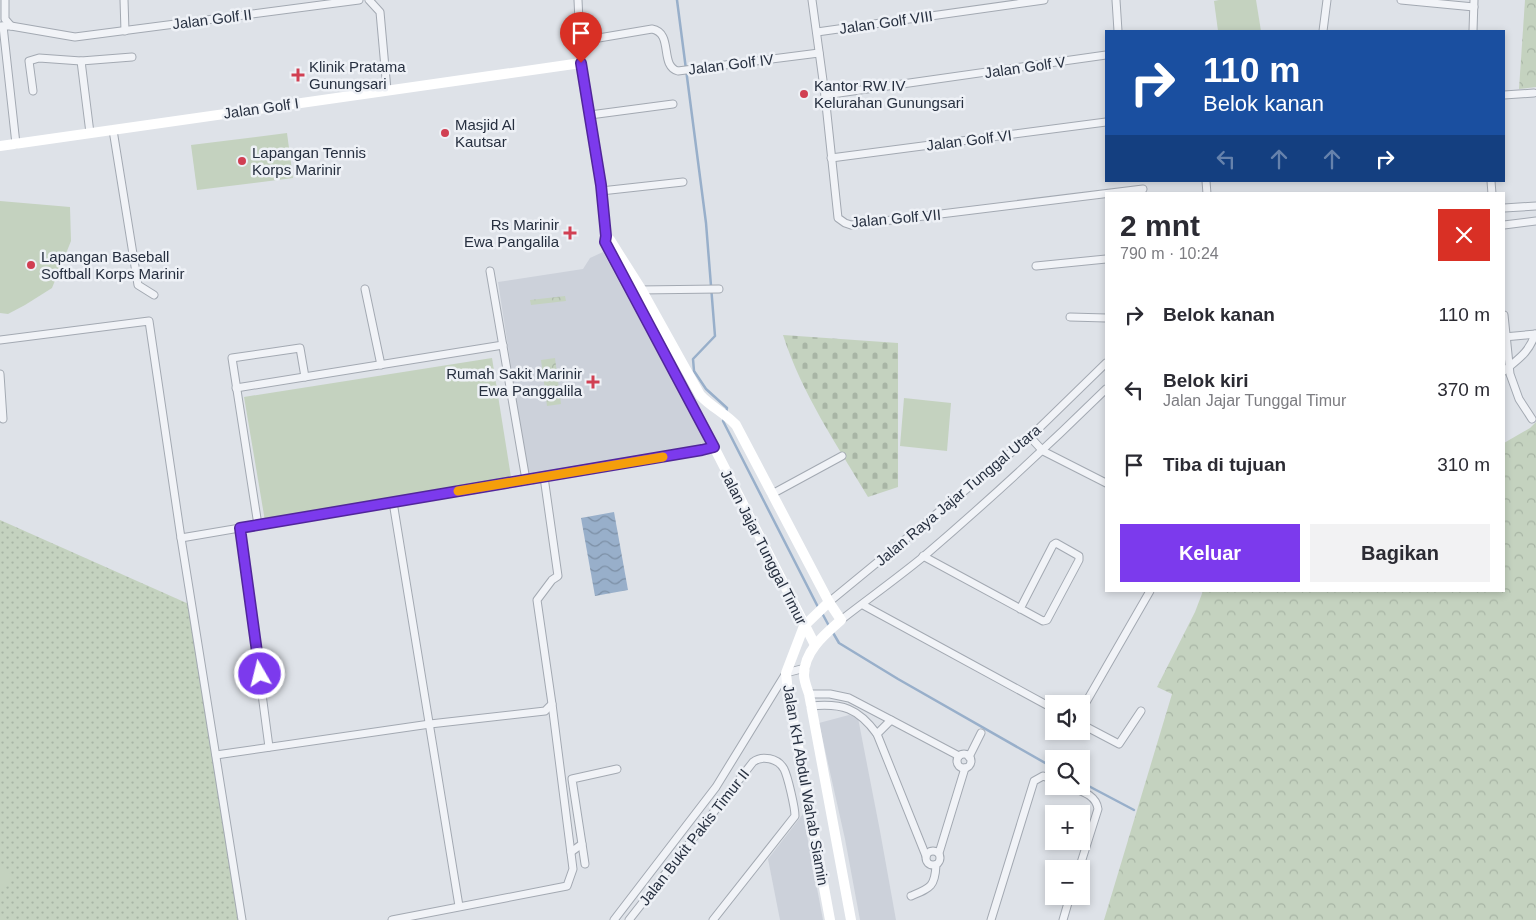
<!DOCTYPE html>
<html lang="id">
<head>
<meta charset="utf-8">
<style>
	:root { --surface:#fff; --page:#f2f2f3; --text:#2b2b33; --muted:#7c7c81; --accent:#7c3aed }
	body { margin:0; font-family:Arial,sans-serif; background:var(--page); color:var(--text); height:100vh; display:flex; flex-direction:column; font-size:19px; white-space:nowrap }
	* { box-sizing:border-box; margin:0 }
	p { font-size:16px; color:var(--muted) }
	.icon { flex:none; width:28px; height:28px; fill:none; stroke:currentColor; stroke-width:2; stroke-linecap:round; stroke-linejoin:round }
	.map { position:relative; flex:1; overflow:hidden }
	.drawer { position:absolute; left:1105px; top:192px; width:400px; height:400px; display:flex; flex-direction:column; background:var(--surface); border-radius:0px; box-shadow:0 2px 8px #0003 }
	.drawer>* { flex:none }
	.hud { position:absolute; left:1105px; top:30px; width:400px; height:152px; border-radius:0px; box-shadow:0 2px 8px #0003; background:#1a4fa0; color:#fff; overflow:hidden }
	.controls { position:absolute; left:1045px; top:695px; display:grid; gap:10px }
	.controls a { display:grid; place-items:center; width:45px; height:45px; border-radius:0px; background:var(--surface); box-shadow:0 2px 8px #0003; font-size:25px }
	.pin { position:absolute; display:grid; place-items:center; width:42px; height:42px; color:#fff; margin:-51px -21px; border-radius:50% 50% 50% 0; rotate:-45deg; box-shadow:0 0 5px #0007 }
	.pin .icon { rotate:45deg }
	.me { position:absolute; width:55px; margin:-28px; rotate:352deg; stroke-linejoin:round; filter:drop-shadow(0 0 4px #0008) }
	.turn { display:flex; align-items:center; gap:18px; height:105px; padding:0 15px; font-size:22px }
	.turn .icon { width:65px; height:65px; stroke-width:2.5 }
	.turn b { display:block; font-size:35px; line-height:42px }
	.lanes { display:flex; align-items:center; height:48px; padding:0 15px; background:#0003; justify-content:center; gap:25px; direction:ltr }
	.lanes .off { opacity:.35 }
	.round { display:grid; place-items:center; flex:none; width:52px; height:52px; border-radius:0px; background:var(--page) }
	.overview { display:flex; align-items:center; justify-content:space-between; height:85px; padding:0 15px }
	h1 { font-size:30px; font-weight:700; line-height:38px }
	.action { display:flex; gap:10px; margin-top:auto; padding:10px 15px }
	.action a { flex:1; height:58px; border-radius:0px; background:var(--accent); color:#fff; font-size:20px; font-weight:700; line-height:58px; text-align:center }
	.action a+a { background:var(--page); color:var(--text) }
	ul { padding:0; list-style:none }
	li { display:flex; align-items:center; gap:15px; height:75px; padding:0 15px }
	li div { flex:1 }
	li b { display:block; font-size:19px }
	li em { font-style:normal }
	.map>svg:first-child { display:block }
	.built { fill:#ccd1da }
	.grass { fill:url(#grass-dots) }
	.forest { fill:url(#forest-crowns) }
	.cemetery { fill:url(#cemetery-stones) }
	.pitch { fill:#c4d2bf }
	.water { fill:url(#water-waves) }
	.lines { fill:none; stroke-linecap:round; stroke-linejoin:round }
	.stream { stroke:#98afca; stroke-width:2.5 }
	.street-casing { stroke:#a3a9b2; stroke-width:9 }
	.street { stroke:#f1f3f7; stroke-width:7 }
	.secondary { stroke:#fff; stroke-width:10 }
	.route-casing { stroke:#51269a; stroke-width:12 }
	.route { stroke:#7c3aed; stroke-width:9 }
	.slow { stroke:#f59e0b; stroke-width:9 }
	.poi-dot { fill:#d13f52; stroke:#eef1f6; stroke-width:2 }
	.labels { text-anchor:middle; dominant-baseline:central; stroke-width:5; stroke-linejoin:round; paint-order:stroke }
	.street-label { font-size:15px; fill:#273040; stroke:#eef1f6 }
	.poi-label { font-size:15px; fill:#273040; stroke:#eef1f6; text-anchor:start }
</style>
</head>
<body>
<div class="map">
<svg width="1536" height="920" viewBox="0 0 1536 920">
	<defs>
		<pattern id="grass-dots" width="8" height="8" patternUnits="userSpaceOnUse" patternTransform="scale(1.25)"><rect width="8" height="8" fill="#c4d2bf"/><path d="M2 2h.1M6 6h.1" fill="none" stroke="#a8b5a5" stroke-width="1.8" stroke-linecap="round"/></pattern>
		<pattern id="forest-crowns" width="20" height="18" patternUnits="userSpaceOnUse" patternTransform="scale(1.25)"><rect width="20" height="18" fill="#c4d2bf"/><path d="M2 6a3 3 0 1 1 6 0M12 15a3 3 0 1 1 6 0" fill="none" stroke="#a8b5a5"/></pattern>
		<pattern id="cemetery-stones" width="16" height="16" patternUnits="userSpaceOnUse" patternTransform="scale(1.25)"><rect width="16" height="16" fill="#c4d2bf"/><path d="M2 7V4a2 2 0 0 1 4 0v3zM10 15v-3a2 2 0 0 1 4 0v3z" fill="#a8b5a5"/></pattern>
		<pattern id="water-waves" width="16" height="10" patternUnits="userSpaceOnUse" patternTransform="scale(1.25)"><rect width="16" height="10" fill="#98afca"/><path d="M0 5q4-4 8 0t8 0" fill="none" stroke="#7c8fa5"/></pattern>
	</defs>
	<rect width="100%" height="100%" fill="#dee2e8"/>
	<g class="built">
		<polygon points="603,252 709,448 529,482 498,282 583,269 590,258"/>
		<polygon points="849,715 858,718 880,831 896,920 860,920 845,839 819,723"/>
		<polygon points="803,814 823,920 780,920 768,859"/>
	</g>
	<polygon class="grass" points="0,520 191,605 242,920 0,920"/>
	<g class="forest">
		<polygon points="1525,0 1536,0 1536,87 1519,89"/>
		<polygon points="565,296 566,301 531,305 530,300"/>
		<polygon points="555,358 561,404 547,406 541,360"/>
		<polygon points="1536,422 1536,920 1104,920 1172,694 1157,687 1195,612 1203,591 1504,591 1504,443 1530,428"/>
	</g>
	<path class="cemetery" d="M783 335 898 343V487L868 497C837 445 802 394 783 335Z"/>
	<g class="pitch">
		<polygon points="1219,0 1256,0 1261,31 1218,31 1214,1"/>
		<polygon points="287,133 293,178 197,190 191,145"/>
		<polygon points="0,201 70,207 71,241 52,288 25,305 8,314 0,313"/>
		<polygon points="492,358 511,477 265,521 244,397"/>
		<polygon points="904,398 951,403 947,451 900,446"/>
		<polygon points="0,864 9,871 10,880 8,886 0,889"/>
	</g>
	<polygon class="water" points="614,512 628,590 595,596 581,518"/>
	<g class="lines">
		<g class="stream">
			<polyline points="677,0 706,223 715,336 693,359 694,371 706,389 727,408 726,412"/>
			<polyline points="724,417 723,421 819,609"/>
			<polyline points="822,613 829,626"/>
			<polyline points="832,631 839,643 898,679 1054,768"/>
			<polyline points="1081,782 1134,810"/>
		</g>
		<g class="street-casing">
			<g id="street">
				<polyline points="5,0 5,19 11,26"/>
				<polyline points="124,0 125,31"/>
				<polyline points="369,0 380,12 387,90"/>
				<polyline points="578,0 581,63"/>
				<polyline points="812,0 825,95 838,218 845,223 851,225 1143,189"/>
				<polyline points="1116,0 1118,31"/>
				<polyline points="1401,0 1474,7"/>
				<polyline points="0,26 11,26 75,37 359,0"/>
				<polyline points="3,26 16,144"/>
				<polyline points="1323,31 1327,0"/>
				<polyline points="1473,31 1474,0"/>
				<polyline points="817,32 1044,0"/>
				<path d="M581 41 652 29C674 33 659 66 678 71L819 53"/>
				<polyline points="33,91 29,61 39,58 81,61"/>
				<polyline points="825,95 1106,55"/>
				<polyline points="1504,95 1534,93"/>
				<polyline points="590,115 673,104"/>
				<polyline points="113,130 138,285 154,295"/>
				<polyline points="90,133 81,61 132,57"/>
				<polyline points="831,158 1106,122"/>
				<polyline points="1206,181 1207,194"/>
				<polyline points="1491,181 1492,194"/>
				<polyline points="601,191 683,182"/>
				<polyline points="1504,208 1536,206"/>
				<polyline points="1504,225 1536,221"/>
				<polyline points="1036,266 1106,259"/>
				<polyline points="490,271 526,480"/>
				<polyline points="365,289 381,365"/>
				<polyline points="639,290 719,289"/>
				<polyline points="1504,315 1510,374 1519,399 1532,419"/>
				<polyline points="1070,317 1106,318"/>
				<polyline points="1504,337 1536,334"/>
				<polyline points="0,340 149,321 181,538 242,920"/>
				<path d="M1504 371C1518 359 1529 353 1535 334"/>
				<polyline points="0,374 3,419"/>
				<polyline points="236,388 503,345"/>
				<polyline points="1030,437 1043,451 1106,483"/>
				<polyline points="772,494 842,456"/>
				<polyline points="393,502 459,906"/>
				<polyline points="258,525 232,358 300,348 305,377"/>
				<polyline points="240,528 269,747"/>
				<polyline points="181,538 671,455 714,447"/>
				<polyline points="923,556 1043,621 1047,620 1079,560 1079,556 1056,543 1053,545 1020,609"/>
				<polyline points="829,602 1030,437 1106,363"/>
				<polyline points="863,605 1054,709"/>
				<path d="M841 620C868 599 896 579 923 557 986 503 1047 447 1106 389"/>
				<polyline points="809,694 830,694 849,698 891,720"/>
				<path d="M811 706C842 703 858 708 877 734"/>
				<polyline points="1081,711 1150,591"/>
				<polyline points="1081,724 1119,744 1141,711"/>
				<circle cx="964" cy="761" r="7"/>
				<polyline points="216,755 430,724 545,711 552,704 537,600 552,580 558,576 544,477"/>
				<polyline points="969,757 981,733"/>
				<path d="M1068 786C1080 791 1096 794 1098 809L1079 869"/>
				<polyline points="582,844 585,864"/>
				<circle cx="933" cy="858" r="7"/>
				<polyline points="571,852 582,844 572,779 617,769"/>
				<polyline points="939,853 965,768"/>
				<polyline points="926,856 877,734 891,720 959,756"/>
				<path d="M911 896C930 888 935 887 936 865"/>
				<polyline points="392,920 567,886 573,869 552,704"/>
				<polyline points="614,920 716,787 786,673 805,668"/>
				<path d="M629 920 753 762C762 755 778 758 784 769 788 777 795 808 795 816L713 920"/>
				<polyline points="991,920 1034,781 1043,776 1054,780"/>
				<polyline points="1063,920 1070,896"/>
			</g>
		</g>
		<use href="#street" class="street"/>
		<g class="secondary">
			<polyline points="0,146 581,63 601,185 606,236 605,242 714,447 815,645"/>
			<path d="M610 240 641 289 700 395C711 407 725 413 736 425L829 602 841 620C825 634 804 651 804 675 804 681 807 688 809 694L851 920"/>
			<polyline points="829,602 804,626 786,673 788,692 830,920"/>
		</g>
	</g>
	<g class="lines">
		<g class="route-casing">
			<polyline id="route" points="260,674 240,528 702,450 714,447 605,242 606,236 601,185 581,63"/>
		</g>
		<use href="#route" class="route"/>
		<polyline class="slow" points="458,491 663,457"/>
	</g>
	<g class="poi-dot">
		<path d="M295.5 67.5h5v5h5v5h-5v5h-5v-5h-5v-5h5z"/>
		<circle cx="804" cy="94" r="5"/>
		<circle cx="445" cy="133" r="5"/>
		<circle cx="242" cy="161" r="5"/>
		<path d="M567.5 225.5h5v5h5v5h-5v5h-5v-5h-5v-5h5z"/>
		<circle cx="31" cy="265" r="5"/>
		<path d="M590.5 374.5h5v5h5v5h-5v5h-5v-5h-5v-5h5z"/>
	</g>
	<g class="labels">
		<g class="street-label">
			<text transform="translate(212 19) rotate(-7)">Jalan Golf II</text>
			<text transform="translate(886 22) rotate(-8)">Jalan Golf VIII</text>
			<text transform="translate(731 64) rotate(-7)">Jalan Golf IV</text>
			<text transform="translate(1025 67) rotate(-8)">Jalan Golf V</text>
			<text transform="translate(261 108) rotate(-8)">Jalan Golf I</text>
			<text transform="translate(969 140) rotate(-7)">Jalan Golf VI</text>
			<text transform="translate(896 218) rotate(-5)">Jalan Golf VII</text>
			<text transform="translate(958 495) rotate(-40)">Jalan Raya Jajar Tunggal Utara</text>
			<text transform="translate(764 547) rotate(63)">Jalan Jajar Tunggal Timur</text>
			<text transform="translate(806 785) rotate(80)">Jalan KH Abdul Wahab Siamin</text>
			<text transform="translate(694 837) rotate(-52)">Jalan Bukit Pakis Timur II</text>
		</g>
		<g class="poi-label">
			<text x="309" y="66">Klinik Pratama<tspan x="309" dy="17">Gunungsari</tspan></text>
			<text x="814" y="85">Kantor RW IV<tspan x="814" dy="17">Kelurahan Gunungsari</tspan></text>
			<text x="455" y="124">Masjid Al<tspan x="455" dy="17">Kautsar</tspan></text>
			<text x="252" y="152">Lapangan Tennis<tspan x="252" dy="17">Korps Marinir</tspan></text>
			<text x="559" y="224" text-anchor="end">Rs Marinir<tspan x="559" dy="17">Ewa Pangalila</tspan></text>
			<text x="41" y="256">Lapangan Baseball<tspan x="41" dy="17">Softball Korps Marinir</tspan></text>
			<text x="582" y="373" text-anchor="end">Rumah Sakit Marinir<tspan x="582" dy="17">Ewa Panggalila</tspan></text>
		</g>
	</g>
</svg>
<div class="controls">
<a><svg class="icon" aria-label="sound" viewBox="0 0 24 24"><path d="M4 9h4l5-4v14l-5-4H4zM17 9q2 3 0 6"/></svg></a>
<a><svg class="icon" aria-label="search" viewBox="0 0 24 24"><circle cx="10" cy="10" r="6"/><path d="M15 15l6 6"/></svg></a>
<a>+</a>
<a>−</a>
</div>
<div class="pin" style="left:581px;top:63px;background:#d93025"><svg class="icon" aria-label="arrive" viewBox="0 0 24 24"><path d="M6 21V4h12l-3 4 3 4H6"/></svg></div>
<svg class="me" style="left:260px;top:674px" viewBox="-20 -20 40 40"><circle r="17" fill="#7c3aed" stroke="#fff" stroke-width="3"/><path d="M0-11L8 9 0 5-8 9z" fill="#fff"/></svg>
<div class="hud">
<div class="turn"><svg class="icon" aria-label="right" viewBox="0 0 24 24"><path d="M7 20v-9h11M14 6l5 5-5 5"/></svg><div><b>110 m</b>Belok kanan</div></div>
<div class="lanes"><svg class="icon off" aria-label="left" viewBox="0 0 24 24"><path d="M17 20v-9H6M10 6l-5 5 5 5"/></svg><svg class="icon off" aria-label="ahead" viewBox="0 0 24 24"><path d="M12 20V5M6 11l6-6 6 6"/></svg><svg class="icon off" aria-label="ahead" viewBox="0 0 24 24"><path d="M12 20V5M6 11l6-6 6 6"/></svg><svg class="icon" aria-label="right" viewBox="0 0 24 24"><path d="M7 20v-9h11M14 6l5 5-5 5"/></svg></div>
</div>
<section class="drawer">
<div class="overview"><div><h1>2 mnt</h1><p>790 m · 10:24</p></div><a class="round" style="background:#d93025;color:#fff"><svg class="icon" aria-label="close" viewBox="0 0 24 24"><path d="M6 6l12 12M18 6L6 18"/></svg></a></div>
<ul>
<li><svg class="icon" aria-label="right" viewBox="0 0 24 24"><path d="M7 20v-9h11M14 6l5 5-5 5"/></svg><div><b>Belok kanan</b></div><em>110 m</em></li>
<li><svg class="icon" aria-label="left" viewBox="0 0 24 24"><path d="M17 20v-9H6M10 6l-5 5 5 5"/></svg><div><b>Belok kiri</b><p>Jalan Jajar Tunggal Timur</p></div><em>370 m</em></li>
<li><svg class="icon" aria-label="arrive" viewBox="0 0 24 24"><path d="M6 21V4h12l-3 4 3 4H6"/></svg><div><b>Tiba di tujuan</b></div><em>310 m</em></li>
</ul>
<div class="action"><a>Keluar</a><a>Bagikan</a></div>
</section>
</div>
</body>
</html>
